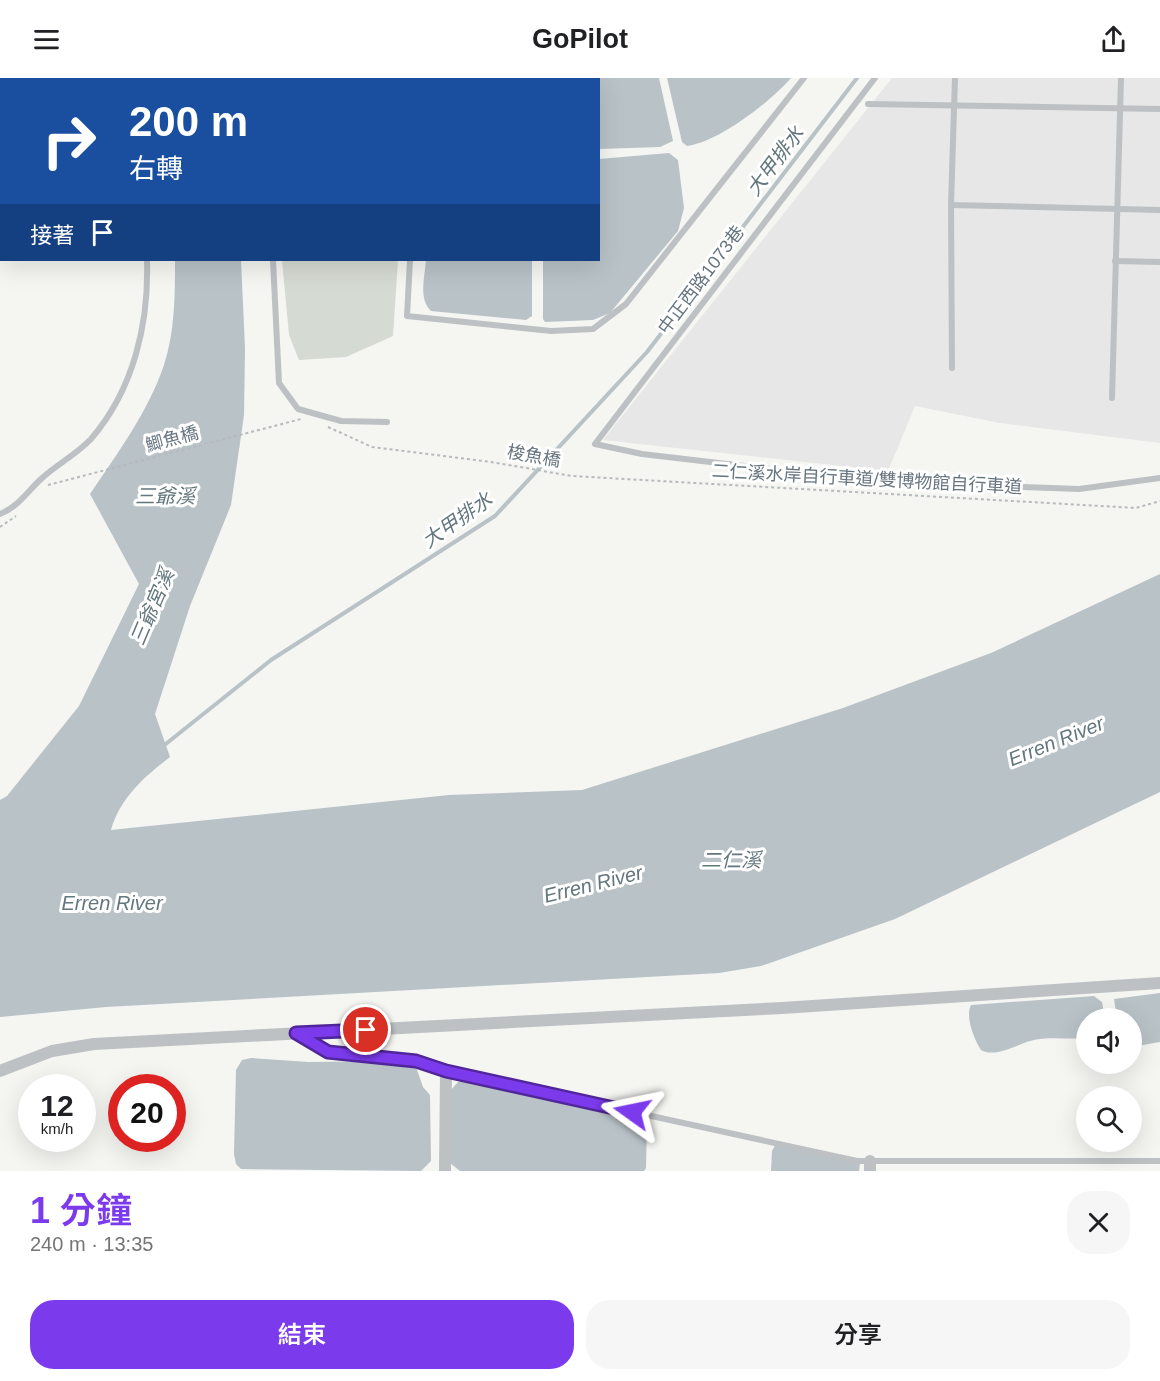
<!DOCTYPE html>
<html lang="zh-TW">
<head>
<meta charset="utf-8">
<style>
	:root { --surface:#fff; --page:#f6f6f6; --text:#202124; --muted:#757577; --accent:#7c3aed }
	body { margin:0; font-family:Arial,"Noto Sans TC",sans-serif; background:var(--page); color:var(--text); height:100vh; display:flex; flex-direction:column; font-size:22px; white-space:nowrap }
	* { box-sizing:border-box; margin:0 }
	p { font-size:20px; color:var(--muted) }
	.icon { flex:none; width:33px; height:33px; fill:none; stroke:currentColor; stroke-width:2; stroke-linecap:round; stroke-linejoin:round }
	.map { position:relative; height:1093px; overflow:hidden }
	.panel { display:flex; flex-direction:column; background:var(--surface); flex:1 }
	.panel>* { flex:none }
	.top-card { position:absolute; left:0px; top:0px; width:600px; height:183px; box-shadow:0 6px 24px #0002; background:#1a4fa0; color:#fff; overflow:hidden }
	.buttons { position:absolute; left:1076px; top:930px; display:grid; gap:12px }
	.buttons a { display:grid; place-items:center; width:66px; height:66px; border-radius:50%; background:var(--surface); box-shadow:0 6px 24px #0002; font-size:30px }
	.speed { position:absolute; left:18px; top:996px; display:flex; gap:12px; font-size:30px; font-weight:700; text-align:center }
	.speed>* { display:grid; place-content:center; width:78px; height:78px; border-radius:50%; background:var(--surface); box-shadow:0 6px 24px #0002; line-height:1 }
	.speed small { font-size:15px; font-weight:400 }
	.speed .limit { border:9px solid #d22; background:#fff; color:#111 }
	.pin { position:absolute; display:grid; place-items:center; width:51px; height:51px; color:#fff; margin:-26px; border:3px solid #fff; border-radius:50%; box-shadow:0 2px 6px #0007 }
	.me { position:absolute; width:66px; margin:-33px; rotate:282deg; stroke-linejoin:round; filter:drop-shadow(0 0 4px #0008) }
	.turn { display:flex; align-items:center; gap:21px; height:126px; padding:0 30px; font-size:27px }
	.turn .icon { width:78px; height:78px; stroke-width:2.5 }
	.turn b { display:block; font-size:42px; line-height:51px }
	.then { display:flex; align-items:center; height:57px; padding:0 30px; background:#0003; gap:12px; font-size:22px }
	.round { display:grid; place-items:center; flex:none; width:63px; height:63px; border-radius:24px; background:var(--page) }
	.overview { display:flex; align-items:center; justify-content:space-between; height:102px; padding:0 30px }
	h1 { font-size:36px; font-weight:600; line-height:45px; color:var(--accent) }
	.button { display:flex; gap:12px; margin-top:auto; padding:12px 30px }
	.button a { flex:1; height:69px; border-radius:24px; background:var(--accent); color:#fff; font-size:24px; font-weight:600; line-height:69px; text-align:center }
	.button a+a { background:var(--page); color:var(--text) }
	header { display:flex; justify-content:space-between; align-items:center; height:78px; padding:0 30px; background:var(--surface); font-size:27px; font-weight:600 }
	.map>svg:first-child { display:block }
	.built { fill:#e6e7e6 }
	.green { fill:#d5dad2 }
	.water { fill:#b8c2c7 }
	.lines { fill:none; stroke-linecap:round; stroke-linejoin:round }
	.stream { stroke:#b8c2c7; stroke-width:4 }
	.path { stroke:#b7babc; stroke-width:2; stroke-dasharray:3 3; stroke-linecap:butt }
	.service { stroke:#bdc1c4; stroke-width:6 }
	.minor { stroke:#bdc1c4; stroke-width:12 }
	.route-casing { stroke:#51269a; stroke-width:15 }
	.route { stroke:#7c3aed; stroke-width:10 }
	.labels { text-anchor:middle; dominant-baseline:central; stroke-width:6; stroke-linejoin:round; paint-order:stroke }
	.street-label { font-size:18px; fill:#677581; stroke:#fff }
	.water-label { font-size:20px; font-style:italic; fill:#63777e; stroke:#fff }
</style>
</head>
<body>
<header><svg class="icon" aria-label="menu" viewBox="0 0 24 24"><path d="M4 6h16M4 12h16M4 18h16"/></svg>GoPilot<svg class="icon" aria-label="share" viewBox="0 0 24 24"><path d="M12 15V3M7 8l5-5 5 5M5 13v7h14v-7"/></svg></header>
<div class="map">
<svg width="1160" height="1093" viewBox="0 0 1160 1093">
	<rect width="100%" height="100%" fill="#f5f5f2"/>
	<polygon class="built" points="892,0 1160,0 1160,365 1000,345 915,328 888,393 603,362"/>
	<polygon class="green" points="282,182 398,182 393,258 346,279 299,282 289,257"/>
	<g class="water">
		<polygon points="538,0 659,0 673,63 660,69 599,71 598,2"/>
		<path d="M667 0H791C770 24 719 64 687 68L682 64Z"/>
		<polygon points="669,75 678,82 684,130 678,153 610,235 593,242 545,244 543,241 543,182 598,182 599,81"/>
		<path d="M175 182H241L245 270 244 337 231 427 190 528 155 636 170 679C144 699 120 720 111 752L449 717 582 712 843 630 991 575 1160 496V714L895 841 761 888 719 895 106 929 0 939V722L7 718 79 628 139 506 90 416C117 376 148 334 164 287 175 253 175 217 175 182Z"/>
		<path d="M426 182H532V238L526 242 431 233C418 221 425 198 426 182Z"/>
		<polygon points="1160,915 1160,964 1131,969 1131,940 1117,940 1114,921"/>
		<path d="M1094 918 1102 924 1105 940H1086V960C1068 962 1048 958 1030 963 1016 967 995 980 981 972 974 961 965 939 971 927Z"/>
		<polygon points="251,980 308,984 388,983 416,989 423,1009 430,1017 431,1083 421,1093 241,1091 236,1086 234,1076 236,992 242,982"/>
		<polygon points="464,1002 642,1039 647,1047 646,1090 644,1093 460,1093 450,1085 450,1013 458,1004"/>
		<polygon points="777,1064 860,1085 859,1093 771,1093 772,1073"/>
	</g>
	<g class="lines">
		<polyline class="stream" points="162,669 271,582 495,438 647,274 857,0"/>
		<g class="path">
			<polyline points="328,349 372,369 491,384 572,398 1136,430 1160,423"/>
			<polyline points="48,407 301,341"/>
			<polyline points="0,449 16,438"/>
		</g>
		<g class="service">
			<polyline points="119,0 120,2"/>
			<polyline points="248,0 249,2"/>
			<polyline points="875,0 595,366 642,376 770,391 939,406 1079,411 1160,400"/>
			<polyline points="420,2 420,0"/>
			<polyline points="868,26 1160,31"/>
			<polyline points="951,127 1160,132"/>
			<polyline points="0,141 2,145"/>
			<polyline points="273,182 279,305 298,331 341,343 387,344"/>
			<polyline points="410,182 407,238 551,253 593,251 626,226 804,0"/>
			<polyline points="1115,183 1160,184"/>
			<polyline points="952,290 951,127 955,0"/>
			<polyline points="1112,320 1121,0"/>
			<path d="M0 436C18 429 27 414 41 401 56 387 77 376 91 361 134 311 149 245 147 182"/>
			<polyline points="298,957 329,974 415,983 446,993 857,1083 1160,1083"/>
		</g>
		<g class="minor">
			<polyline points="0,993 52,973 94,966 782,930 1160,905"/>
			<polyline points="445,1093 446,993"/>
			<polyline points="870,1093 870,1083"/>
		</g>
	</g>
	<g class="lines">
		<g class="route-casing">
			<polyline id="route" points="366,952 296,955 328,974 416,983 446,993 632,1034"/>
		</g>
		<use href="#route" class="route"/>
	</g>
	<g class="labels">
		<g class="street-label">
			<text transform="translate(701 202) rotate(-53)">中正西路1073巷</text>
			<text transform="translate(172 361) rotate(-15)">鯽魚橋</text>
			<text transform="translate(534 378) rotate(10)">梭魚橋</text>
			<text transform="translate(867 401) rotate(3)">二仁溪水岸自行車道/雙博物館自行車道</text>
		</g>
		<g class="water-label">
			<text transform="translate(775 83) rotate(-53)">大甲排水</text>
			<text x="165" y="418">三爺溪</text>
			<text transform="translate(457 442) rotate(-35)">大甲排水</text>
			<text transform="translate(152 529) rotate(-67)">三爺宮溪</text>
			<text transform="translate(1056 663) rotate(-22)">Erren River</text>
			<text x="731" y="782">二仁溪</text>
			<text transform="translate(593 806) rotate(-14)">Erren River</text>
			<text x="112" y="825">Erren River</text>
		</g>
	</g>
</svg>
<div class="buttons">
<a><svg class="icon" aria-label="sound" viewBox="0 0 24 24"><path d="M4 9h4l5-4v14l-5-4H4zM17 9q2 3 0 6"/></svg></a>
<a><svg class="icon" aria-label="search" viewBox="0 0 24 24"><circle cx="10" cy="10" r="6"/><path d="M15 15l6 6"/></svg></a>
</div>
<div class="speed"><div>12<small>km/h</small></div><div class="limit">20</div></div>
<div class="pin" style="left:366px;top:952px;background:#d93025"><svg class="icon" aria-label="arrive" viewBox="0 0 24 24"><path d="M6 21V4h12l-3 4 3 4H6"/></svg></div>
<svg class="me" style="left:632px;top:1034px" viewBox="-20 -20 40 40"><path d="M0-17L14 15 0 8-14 15z" fill="#7c3aed" stroke="#fff" stroke-width="4"/></svg>
<div class="top-card">
<div class="turn"><svg class="icon" aria-label="right" viewBox="0 0 24 24"><path d="M7 20v-9h11M14 6l5 5-5 5"/></svg><div><b>200 m</b>右轉</div></div>
<div class="then">接著<svg class="icon" aria-label="arrive" viewBox="0 0 24 24"><path d="M6 21V4h12l-3 4 3 4H6"/></svg></div>
</div>
</div>
<section class="panel">
<div class="overview"><div><h1>1 分鐘</h1><p>240 m · 13:35</p></div><a class="round"><svg class="icon" aria-label="close" viewBox="0 0 24 24"><path d="M6 6l12 12M18 6L6 18"/></svg></a></div>
<div class="button"><a>結束</a><a>分享</a></div>
</section>
</body>
</html>
